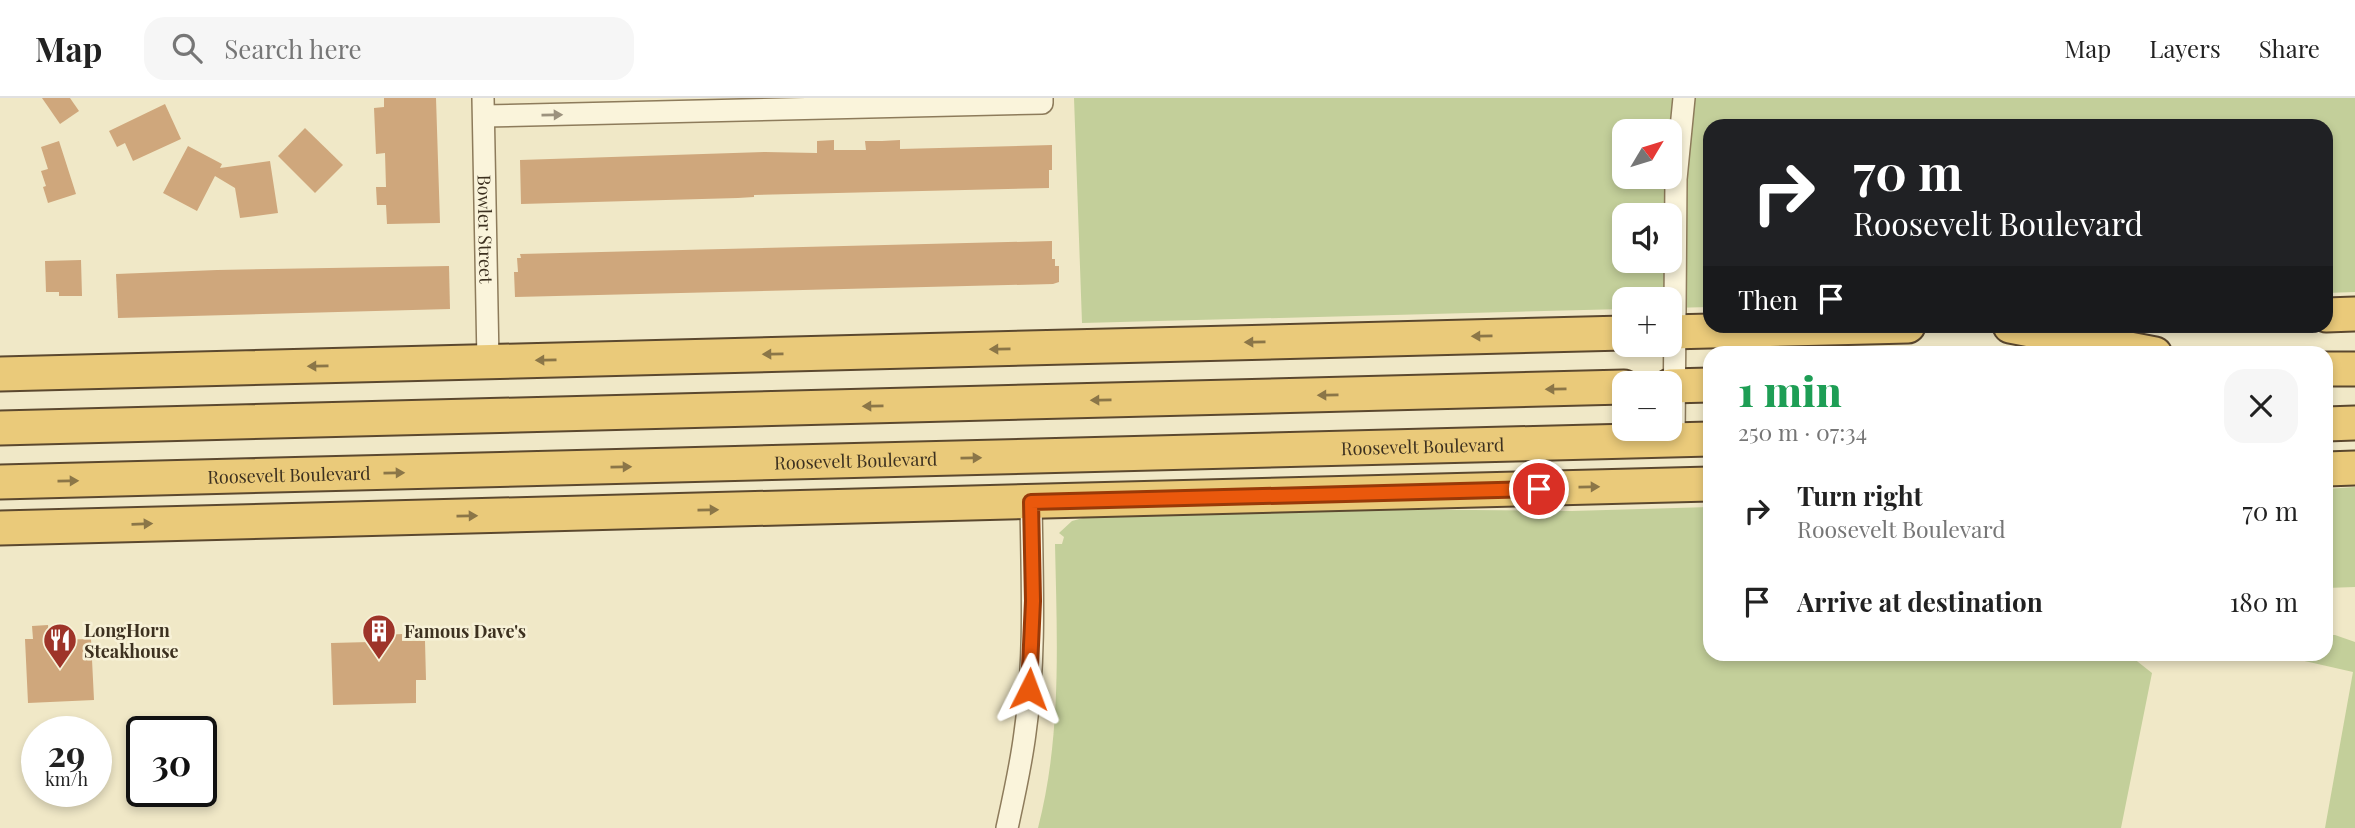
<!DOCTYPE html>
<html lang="en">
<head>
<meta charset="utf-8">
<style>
	:root { --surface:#fff; --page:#f6f6f6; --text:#222; --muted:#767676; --line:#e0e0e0 }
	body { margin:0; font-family:"Playfair Display",serif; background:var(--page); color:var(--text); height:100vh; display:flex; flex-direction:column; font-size:26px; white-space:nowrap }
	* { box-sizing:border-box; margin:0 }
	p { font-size:23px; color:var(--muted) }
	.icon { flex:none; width:38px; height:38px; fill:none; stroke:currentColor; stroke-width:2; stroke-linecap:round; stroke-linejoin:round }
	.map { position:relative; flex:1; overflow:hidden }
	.details { position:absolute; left:1703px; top:248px; width:630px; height:315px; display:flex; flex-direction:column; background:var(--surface); border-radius:21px; box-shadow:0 4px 10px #0003 }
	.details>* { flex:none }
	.top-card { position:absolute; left:1703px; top:21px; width:630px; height:214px; border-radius:21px; box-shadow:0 4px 10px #0003; background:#202124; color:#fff; overflow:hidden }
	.needle { width:46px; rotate:52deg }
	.buttons { position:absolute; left:1612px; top:21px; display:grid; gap:14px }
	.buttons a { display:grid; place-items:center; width:70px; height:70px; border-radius:14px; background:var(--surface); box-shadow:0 4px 10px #0003; font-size:35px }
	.speed { position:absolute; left:21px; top:618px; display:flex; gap:14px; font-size:35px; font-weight:700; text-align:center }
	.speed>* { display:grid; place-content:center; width:91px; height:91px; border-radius:50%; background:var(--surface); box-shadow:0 4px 10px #0003; line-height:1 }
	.speed small { font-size:18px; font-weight:400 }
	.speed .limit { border:4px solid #111; border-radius:10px; background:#fff; color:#111 }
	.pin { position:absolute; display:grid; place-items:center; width:60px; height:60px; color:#fff; margin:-30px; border:4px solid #fff; border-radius:50%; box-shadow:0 2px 7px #0007 }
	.me { position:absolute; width:77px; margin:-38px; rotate:3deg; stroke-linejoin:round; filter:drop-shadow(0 0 5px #0008) }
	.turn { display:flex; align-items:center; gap:24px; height:147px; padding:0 35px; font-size:32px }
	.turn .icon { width:91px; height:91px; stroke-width:2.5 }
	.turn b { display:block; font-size:49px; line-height:60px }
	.then { display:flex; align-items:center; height:66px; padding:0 35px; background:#0003; gap:14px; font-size:26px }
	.round { display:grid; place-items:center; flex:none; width:74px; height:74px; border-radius:21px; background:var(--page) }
	.head { display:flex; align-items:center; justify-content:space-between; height:119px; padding:0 35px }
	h1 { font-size:42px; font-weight:800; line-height:52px; color:#1e9e55 }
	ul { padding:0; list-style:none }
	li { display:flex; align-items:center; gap:21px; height:91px; padding:0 35px }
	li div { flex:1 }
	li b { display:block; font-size:26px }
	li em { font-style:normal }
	header { display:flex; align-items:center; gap:42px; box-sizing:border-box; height:98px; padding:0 35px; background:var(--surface); border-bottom:2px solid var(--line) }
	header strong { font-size:33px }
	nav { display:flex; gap:38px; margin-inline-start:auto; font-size:24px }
	.search { width:490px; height:63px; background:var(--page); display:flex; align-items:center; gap:18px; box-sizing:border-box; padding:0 24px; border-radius:21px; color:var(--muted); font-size:26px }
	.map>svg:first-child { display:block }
	.green { fill:#c3cf9a; fill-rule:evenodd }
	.building { fill:#cfa77c }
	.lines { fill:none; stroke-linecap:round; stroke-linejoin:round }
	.minor-casing { stroke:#8d7b5b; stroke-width:24 }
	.trunk-casing { stroke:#5b482f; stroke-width:37 }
	.minor { stroke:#faf4db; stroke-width:21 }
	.trunk { stroke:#eaca7a; stroke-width:33 }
	.oneway { fill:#9c927e }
	.oneway2 { fill:#8b7648 }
	.route-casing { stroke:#983908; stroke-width:18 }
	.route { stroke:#ea580c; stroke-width:12 }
	.labels { text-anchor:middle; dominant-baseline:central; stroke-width:5; stroke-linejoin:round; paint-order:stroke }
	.street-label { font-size:18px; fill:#3d3120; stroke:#f7f1d7 }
	.poi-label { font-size:18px; font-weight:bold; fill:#3d3120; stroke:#f7f1d7; text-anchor:start }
</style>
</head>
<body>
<header>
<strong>Map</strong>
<div class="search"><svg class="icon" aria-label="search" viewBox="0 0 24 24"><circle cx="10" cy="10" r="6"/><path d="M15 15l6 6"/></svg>Search here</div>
<nav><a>Map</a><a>Layers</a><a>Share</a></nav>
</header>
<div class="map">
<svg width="2355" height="730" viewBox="0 0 2355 730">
	<rect width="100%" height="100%" fill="#f0e8c7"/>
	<g class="green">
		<path d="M1074 0H2355V194L2326 195V28H1710V209L1670 210V201H1624V211L1082 225ZM1624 33H1670V79H1624ZM1624 117H1670V163H1624Z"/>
		<polygon points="2355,389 2355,489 2326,490 2326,391"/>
		<path d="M1710 409V556H2128L2152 575 2121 730H1038C1062 637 1057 541 1055 446H1062L1064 439 1059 435 1072 423 1094 417 1367 411 1572 413Z"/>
		<polygon points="2326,537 2335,537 2355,544 2355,730 2325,730 2353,574 2287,559 2288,557 2326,556"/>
	</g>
	<g class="building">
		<polygon points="42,0 70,0 79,13 60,26"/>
		<polygon points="384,0 436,0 440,125 387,126 386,107 377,107 376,89 386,89 385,55 376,56 374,10 384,9"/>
		<polygon points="165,6 181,41 133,63 125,45 117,49 109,33"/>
		<polygon points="305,30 343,67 315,95 278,58"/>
		<polygon points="834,42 834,52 866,52 865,43 882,43 900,42 900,51 1052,47 1052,72 1049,72 1049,90 754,97 754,99 738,100 521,106 520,62 765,54 817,55 817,43"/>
		<polygon points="59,43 76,96 48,105 43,89 46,88 41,73 48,71 41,49"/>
		<polygon points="188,48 222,66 220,70 270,63 278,115 240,120 235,90 215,78 197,113 163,95"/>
		<polygon points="1052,143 1052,161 1055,161 1055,168 1059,168 1059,184 1053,186 515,199 514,174 518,174 517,160 521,160 520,156"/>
		<polygon points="81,162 82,198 59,198 59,194 46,194 45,163"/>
		<polygon points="449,168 450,211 118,220 116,176 217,172"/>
		<polygon points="369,524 384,524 385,537 402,536 402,543 425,543 426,582 416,582 416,605 333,607 331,545 370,544"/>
		<polygon points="48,527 49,542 91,541 94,602 28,605 25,541 33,541 32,528"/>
	</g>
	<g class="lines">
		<g class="minor-casing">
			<g id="minor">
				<path id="s1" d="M483 0 488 263"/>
				<polyline points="484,18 1042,5 1042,0"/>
				<polyline points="1674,342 1676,81 1684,0"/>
				<path d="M1007 730C1014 698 1021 667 1025 635 1036 559 1032 480 1031 404"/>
			</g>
		</g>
		<g class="trunk-casing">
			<g id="trunk">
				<polyline points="2326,217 2355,216"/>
				<polyline points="2010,228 2155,256"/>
				<polyline points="1670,234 1908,228"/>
				<polyline points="2326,271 2355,271"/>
				<polyline points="0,276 1624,235"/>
				<polyline points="1670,288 1710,287"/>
				<polyline points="2326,326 2355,325"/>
				<polyline points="0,330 1624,289"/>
				<polyline points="2326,371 2355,370"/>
				<path id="s2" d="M0 384 1710 341"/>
				<polyline points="0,430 1710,386"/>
			</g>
		</g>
		<use href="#minor" class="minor"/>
		<use href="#trunk" class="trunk"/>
	</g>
	<defs><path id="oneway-solid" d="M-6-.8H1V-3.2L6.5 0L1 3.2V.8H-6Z" transform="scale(1.75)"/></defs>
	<use class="oneway" href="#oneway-solid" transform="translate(552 17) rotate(-1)"/>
	<g class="oneway2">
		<use href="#oneway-solid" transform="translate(1482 238) rotate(179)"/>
		<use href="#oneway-solid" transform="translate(1255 244) rotate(179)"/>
		<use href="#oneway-solid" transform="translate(1000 251) rotate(179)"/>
		<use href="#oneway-solid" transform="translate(773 256) rotate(179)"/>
		<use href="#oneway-solid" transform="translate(546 262) rotate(179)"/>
		<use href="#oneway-solid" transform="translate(318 268) rotate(179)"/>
		<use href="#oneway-solid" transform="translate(1556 291) rotate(179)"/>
		<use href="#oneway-solid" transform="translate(1328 297) rotate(179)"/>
		<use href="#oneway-solid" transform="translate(1101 302) rotate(179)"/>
		<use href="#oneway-solid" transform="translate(873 308) rotate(179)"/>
		<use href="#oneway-solid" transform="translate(971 360) rotate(-1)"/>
		<use href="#oneway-solid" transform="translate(621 369) rotate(-1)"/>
		<use href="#oneway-solid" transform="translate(394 375) rotate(-1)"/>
		<use href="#oneway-solid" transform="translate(68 383) rotate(-1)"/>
		<use href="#oneway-solid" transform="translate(1589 389) rotate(-1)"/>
		<use href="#oneway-solid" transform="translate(708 412) rotate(-1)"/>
		<use href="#oneway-solid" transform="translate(467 418) rotate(-1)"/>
		<use href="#oneway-solid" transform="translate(142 426) rotate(-2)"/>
	</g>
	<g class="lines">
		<g class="route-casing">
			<polyline id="route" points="1029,591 1033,503 1031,404 1539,391"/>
		</g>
		<use href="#route" class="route"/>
	</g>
	<defs>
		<g id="building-pin" transform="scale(1.75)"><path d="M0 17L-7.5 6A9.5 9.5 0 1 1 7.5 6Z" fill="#9e3429" stroke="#f7f1d7"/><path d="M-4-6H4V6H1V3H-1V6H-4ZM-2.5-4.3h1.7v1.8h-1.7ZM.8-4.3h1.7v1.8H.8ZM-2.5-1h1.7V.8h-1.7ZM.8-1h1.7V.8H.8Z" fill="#fff"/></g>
		<g id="restaurant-pin" transform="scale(1.75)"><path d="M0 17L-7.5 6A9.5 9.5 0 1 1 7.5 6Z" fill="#9e3429" stroke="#f7f1d7"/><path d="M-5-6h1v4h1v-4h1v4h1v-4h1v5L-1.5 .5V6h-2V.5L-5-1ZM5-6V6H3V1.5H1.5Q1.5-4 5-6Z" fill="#fff"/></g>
	</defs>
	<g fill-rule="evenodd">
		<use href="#building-pin" x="379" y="533"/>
		<use href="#restaurant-pin" x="60" y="542"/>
	</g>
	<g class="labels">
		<g class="street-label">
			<text stroke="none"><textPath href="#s1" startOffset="131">Bowler Street</textPath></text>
			<text stroke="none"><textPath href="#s2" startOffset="1423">Roosevelt Boulevard</textPath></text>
			<text stroke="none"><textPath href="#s2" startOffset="856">Roosevelt Boulevard</textPath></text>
			<text stroke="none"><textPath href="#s2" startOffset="289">Roosevelt Boulevard</textPath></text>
		</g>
		<g class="poi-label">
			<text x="84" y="532">LongHorn<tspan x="84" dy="21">Steakhouse</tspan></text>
			<text x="404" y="533">Famous Dave's</text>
		</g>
	</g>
</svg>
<div class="buttons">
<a><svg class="needle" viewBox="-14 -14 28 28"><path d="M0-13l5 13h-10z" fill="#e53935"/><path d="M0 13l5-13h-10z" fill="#767676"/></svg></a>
<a><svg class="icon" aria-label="sound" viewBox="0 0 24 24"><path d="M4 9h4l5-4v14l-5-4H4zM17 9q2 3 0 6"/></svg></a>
<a>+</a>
<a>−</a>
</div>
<div class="speed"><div>29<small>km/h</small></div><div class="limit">30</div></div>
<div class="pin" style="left:1539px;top:391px;background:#d93025"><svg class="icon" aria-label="arrive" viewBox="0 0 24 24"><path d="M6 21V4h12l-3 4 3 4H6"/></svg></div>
<svg class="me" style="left:1029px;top:591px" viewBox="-20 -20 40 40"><path d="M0-17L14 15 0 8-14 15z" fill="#ea580c" stroke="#fff" stroke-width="4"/></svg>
<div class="top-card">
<div class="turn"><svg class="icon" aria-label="right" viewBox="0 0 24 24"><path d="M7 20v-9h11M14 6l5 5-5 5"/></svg><div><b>70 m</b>Roosevelt Boulevard</div></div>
<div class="then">Then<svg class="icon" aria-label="arrive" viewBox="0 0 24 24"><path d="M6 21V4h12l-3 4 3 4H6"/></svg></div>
</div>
<section class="details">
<div class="head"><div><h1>1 min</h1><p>250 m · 07:34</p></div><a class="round"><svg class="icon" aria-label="close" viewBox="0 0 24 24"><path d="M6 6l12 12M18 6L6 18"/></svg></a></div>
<ul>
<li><svg class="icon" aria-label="right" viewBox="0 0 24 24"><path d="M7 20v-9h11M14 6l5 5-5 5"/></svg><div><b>Turn right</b><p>Roosevelt Boulevard</p></div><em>70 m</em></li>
<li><svg class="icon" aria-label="arrive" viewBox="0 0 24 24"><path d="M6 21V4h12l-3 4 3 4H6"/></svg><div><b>Arrive at destination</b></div><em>180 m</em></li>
</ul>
</section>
</div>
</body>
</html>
